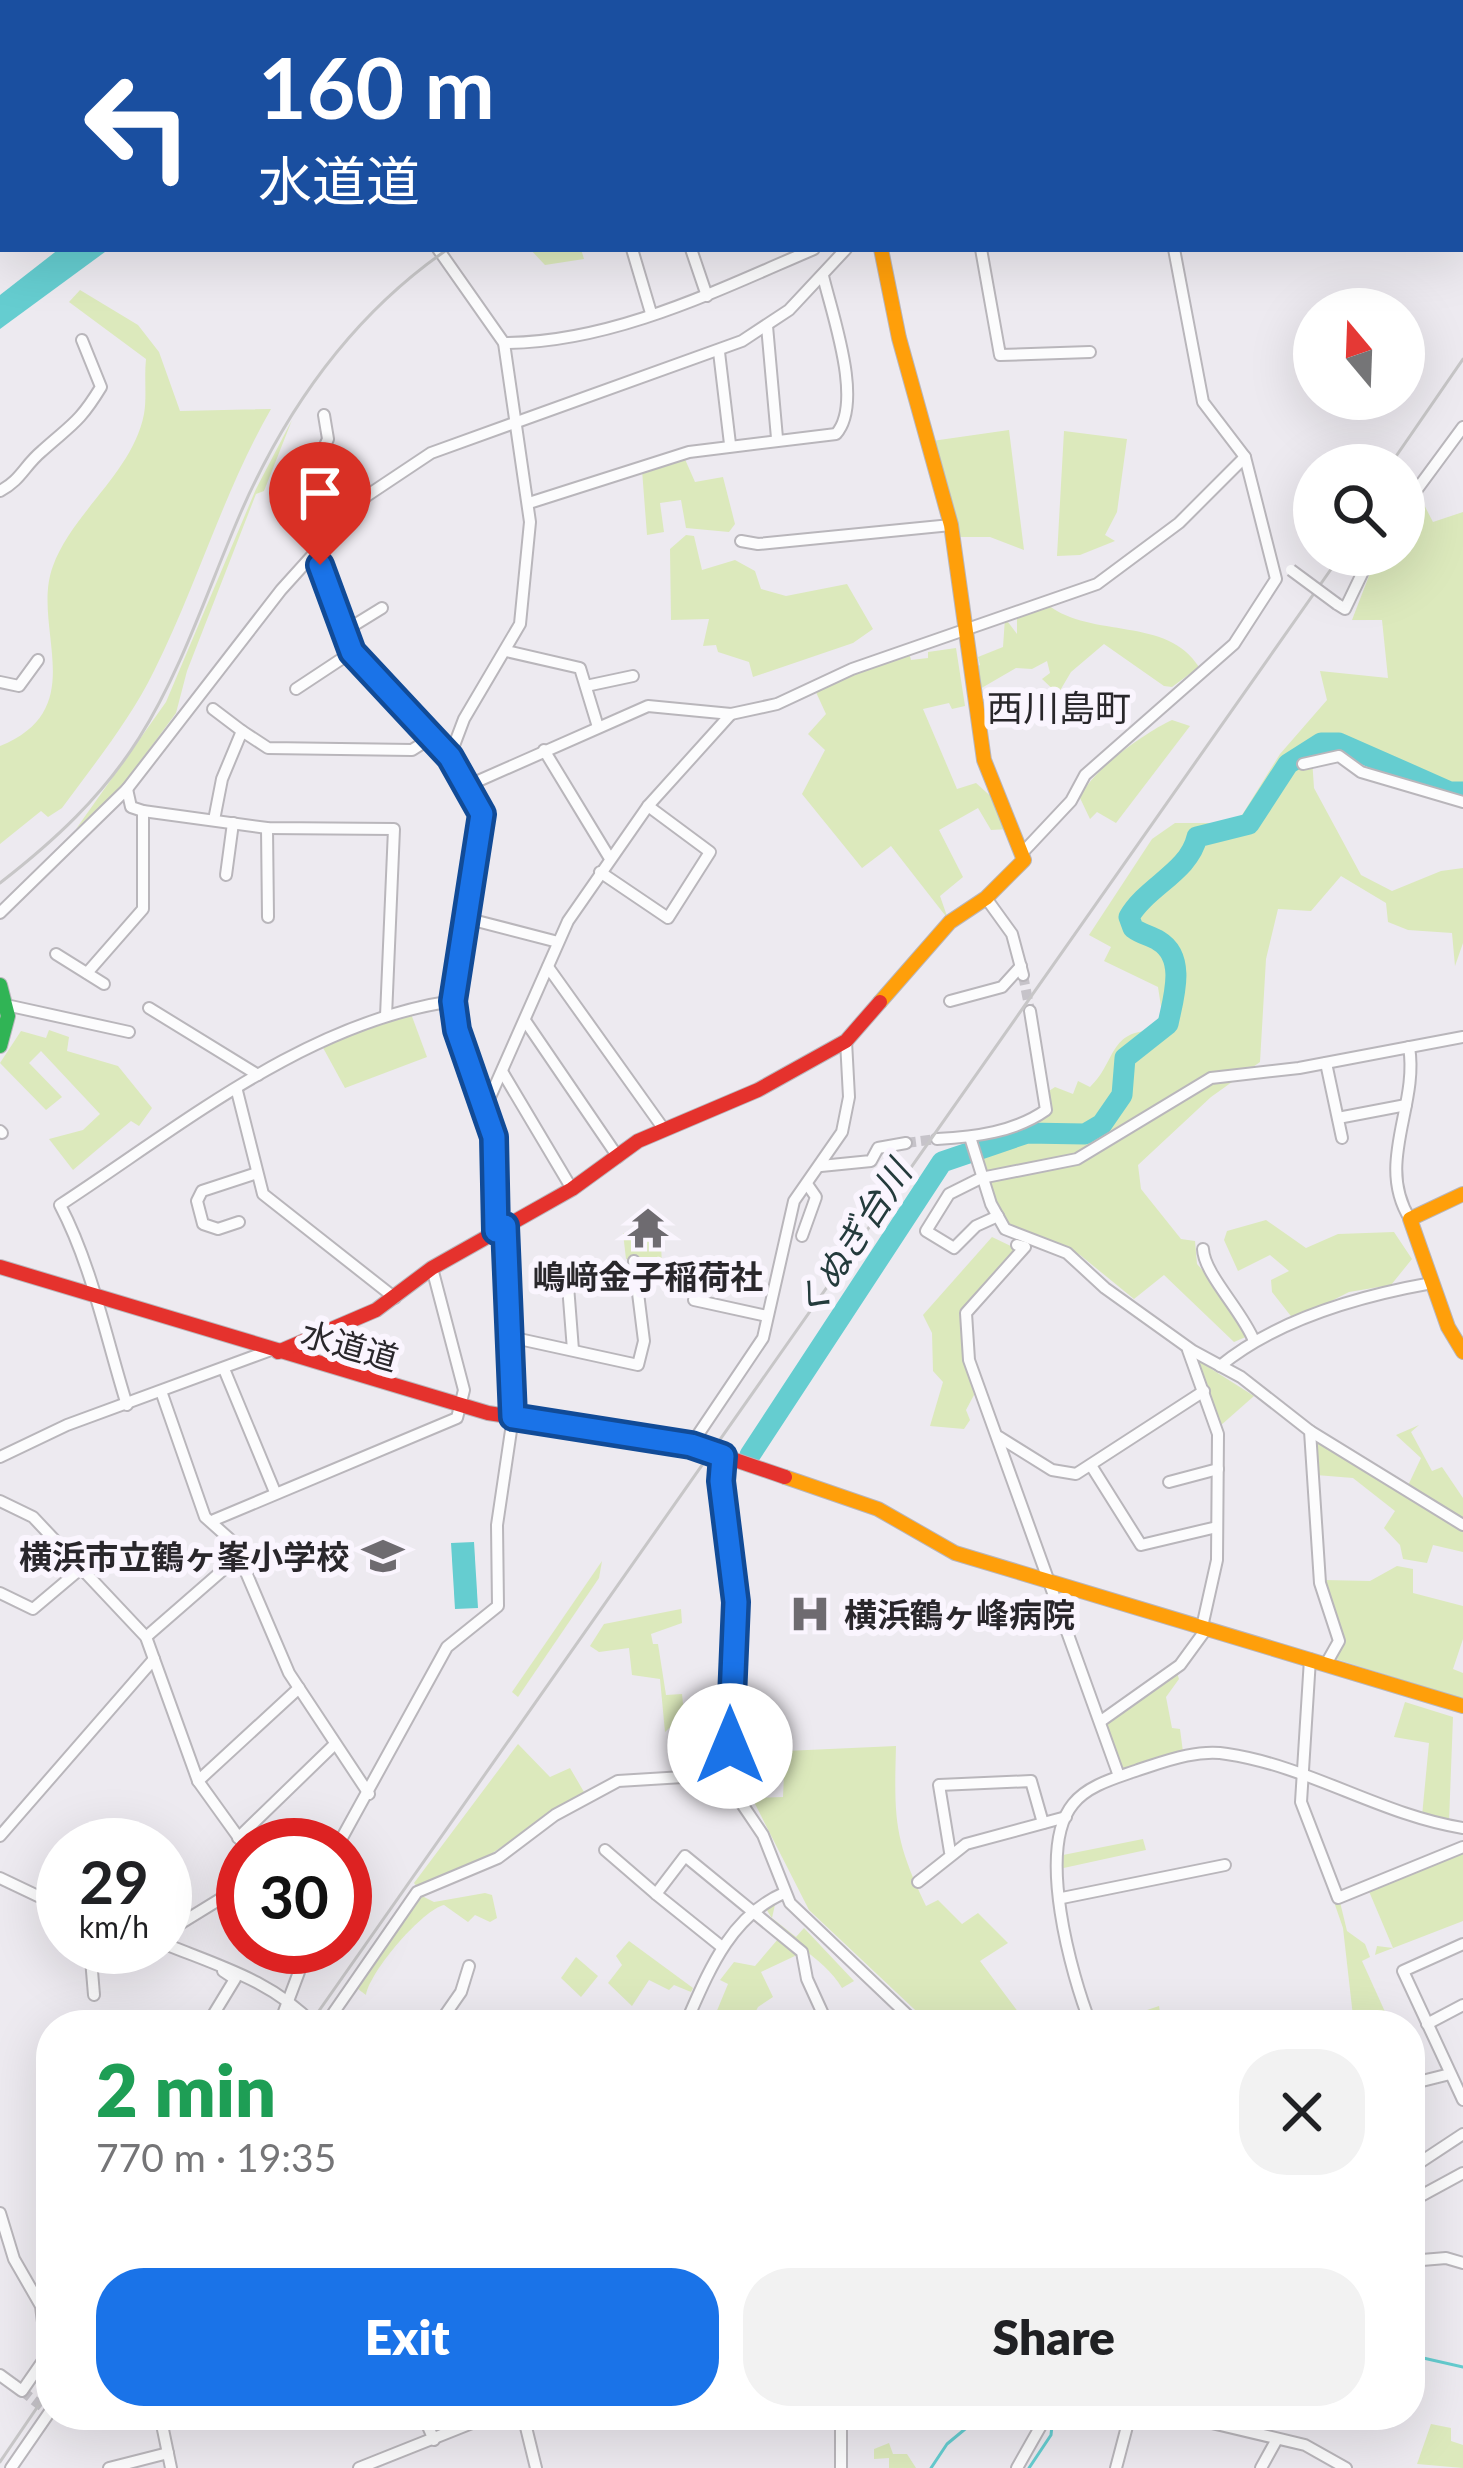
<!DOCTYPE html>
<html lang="en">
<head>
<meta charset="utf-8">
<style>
	:root { --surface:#fff; --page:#f2f2f2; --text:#202124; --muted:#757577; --accent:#1a73e8 }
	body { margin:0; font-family:Lato,"Noto Sans JP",sans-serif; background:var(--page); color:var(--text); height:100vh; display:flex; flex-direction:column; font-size:45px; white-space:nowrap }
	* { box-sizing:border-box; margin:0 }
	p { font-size:39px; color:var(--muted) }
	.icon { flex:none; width:66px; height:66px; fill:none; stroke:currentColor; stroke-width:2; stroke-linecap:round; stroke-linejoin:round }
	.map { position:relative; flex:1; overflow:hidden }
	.sheet { position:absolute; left:36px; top:2010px; width:1389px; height:420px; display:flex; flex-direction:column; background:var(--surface); border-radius:48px; box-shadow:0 12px 48px #0002 }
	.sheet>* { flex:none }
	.hud { position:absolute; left:0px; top:0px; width:1464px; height:252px; box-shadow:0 12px 48px #0002; background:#1a4fa0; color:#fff; overflow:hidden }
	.needle { width:78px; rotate:341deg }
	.controls { position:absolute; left:1293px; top:288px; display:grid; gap:24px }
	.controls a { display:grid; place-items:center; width:132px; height:132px; border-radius:50%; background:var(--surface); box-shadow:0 12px 48px #0002; font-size:60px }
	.speed { position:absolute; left:36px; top:1818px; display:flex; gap:24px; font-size:60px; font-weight:700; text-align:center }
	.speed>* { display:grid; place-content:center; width:156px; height:156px; border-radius:50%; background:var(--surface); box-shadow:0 12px 48px #0002; line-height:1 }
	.speed small { font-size:30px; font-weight:400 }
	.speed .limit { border:18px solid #d22; background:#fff; color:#111 }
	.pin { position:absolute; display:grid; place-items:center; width:102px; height:102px; color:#fff; margin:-123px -51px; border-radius:50% 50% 50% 0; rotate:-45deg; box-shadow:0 0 12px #0007 }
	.pin .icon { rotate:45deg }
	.me { position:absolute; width:132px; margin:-66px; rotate:0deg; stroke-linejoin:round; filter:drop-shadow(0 0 9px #0008) }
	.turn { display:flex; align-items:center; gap:42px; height:252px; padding:0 60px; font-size:54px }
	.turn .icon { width:156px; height:156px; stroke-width:2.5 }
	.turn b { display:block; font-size:84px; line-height:102px }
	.round { display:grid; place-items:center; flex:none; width:126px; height:126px; border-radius:48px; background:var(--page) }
	.headline { display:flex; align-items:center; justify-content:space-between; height:204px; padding:0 60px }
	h1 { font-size:72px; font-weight:800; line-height:90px; color:#1e9e55 }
	.cta { display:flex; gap:24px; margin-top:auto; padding:24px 60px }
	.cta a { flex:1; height:138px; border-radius:48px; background:var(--accent); color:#fff; font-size:48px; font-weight:800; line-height:138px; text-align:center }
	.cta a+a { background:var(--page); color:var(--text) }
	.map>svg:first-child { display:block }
	.green { fill:#dce9bc }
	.water { fill:#65cdd0 }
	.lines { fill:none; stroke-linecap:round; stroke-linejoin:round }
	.stream { stroke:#65cdd0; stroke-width:3 }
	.river { stroke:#65cdd0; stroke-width:21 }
	.street-tunnel { stroke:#c6c3c9; stroke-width:10; stroke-dasharray:10 5; stroke-linecap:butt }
	.street-casing { stroke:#b9b6bb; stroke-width:14 }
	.fast-casing { stroke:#b9b6bb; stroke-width:16 }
	.slow-casing { stroke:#b9b6bb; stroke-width:16 }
	.jam-casing { stroke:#b9b6bb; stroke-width:16 }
	.street { stroke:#fcfcfd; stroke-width:10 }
	.fast { stroke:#30b455; stroke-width:14 }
	.slow { stroke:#ff9f0a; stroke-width:14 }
	.jam { stroke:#e5322d; stroke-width:14 }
	.rail { stroke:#c7c6c7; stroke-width:3 }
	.street-bridge-casing { stroke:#b9b6bb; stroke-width:14; stroke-linecap:butt }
	.street-bridge { stroke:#fcfcfd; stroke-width:10 }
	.route-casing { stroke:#114b97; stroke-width:30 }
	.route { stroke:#1a73e8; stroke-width:21 }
	.labels { text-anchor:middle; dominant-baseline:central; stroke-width:12; stroke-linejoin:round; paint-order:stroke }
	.poi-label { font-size:33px; font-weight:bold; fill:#29272b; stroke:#faf5fe }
	.street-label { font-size:33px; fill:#29272b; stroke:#faf5fe }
	.neighbourhood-label { font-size:36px; fill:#29272b; stroke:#faf5fe }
	.water-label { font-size:36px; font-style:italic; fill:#243b3c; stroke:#faf5fe }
</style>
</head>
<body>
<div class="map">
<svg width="1463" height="2468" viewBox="0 0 1463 2468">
	<rect width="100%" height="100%" fill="#edeaf0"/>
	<g class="green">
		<polygon points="530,249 581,249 584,259 545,265"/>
		<path d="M80 290 138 325 159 352 180 411 271 409C223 493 197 585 154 671 130 720 95 763 62 808L48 817 41 811 0 844V746C93 708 30 627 53 566 72 513 133 472 144 414 147 397 144 377 146 359L69 302Z"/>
		<polygon points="292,420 264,491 256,494 187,671 176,713 123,785 76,829 166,702 256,489"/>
		<polygon points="1009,430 1024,550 990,537 958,537 932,441"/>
		<polygon points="1064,431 1127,439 1117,512 1105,535 1115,541 1080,555 1057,556"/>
		<polygon points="684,457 695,482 723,477 735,524 729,532 686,528 681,500 660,503 664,532 647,535 642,470"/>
		<path d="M1419 495 1433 522 1463 512V798L1325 752 1312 758 1314 788 1361 875 1392 891 1441 871 1463 868V943L1455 966 1452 933 1408 930 1388 922 1386 903 1341 876 1311 911 1278 909 1266 959 1260 1062 1211 1097 1138 1165 1141 1189 1181 1239 1195 1241 1197 1264 1229 1300 1248 1336 1234 1342 1164 1275 1134 1299 1080 1255 1009 1225 998 1208 978 1146 1024 1132 1049 1115 1046 1093 1055 1087 1073 1094 1078 1081 1090 1087C1115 1064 1109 1032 1149 1031L1162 1013 1158 987 1104 961 1111 947 1089 935 1152 839 1175 823H1226L1242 815 1280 754 1327 700 1320 671 1388 678 1382 620H1352L1377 555H1404V515Z"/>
		<polygon points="686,535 694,536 702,570 735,560 755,571 761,589 786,596 847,584 873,629 853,643 753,677 749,662 718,652 716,645 703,646 709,619 671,620 670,549"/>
		<path d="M1048 605C1092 639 1167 616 1199 667L1172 687 1164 686 1104 644 1071 672 1058 694 1042 679 1050 673 1047 661 1032 669 1016 668 973 693 970 669 980 665 978 657 1003 647 1005 618 1017 634V613Z"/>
		<polygon points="956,648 965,706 952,709 949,703 923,709 957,789 976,783 996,801 1009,829 991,830 978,808 939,830 963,877 940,896 948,919 891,846 862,868 802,794 825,750 808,734 826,714 815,690 909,652 911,660 928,658 928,652"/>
		<path d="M1172 720 1190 726 1116 823 1097 812 1090 819 1080 798C1091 770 1146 732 1172 720Z"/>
		<polygon points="410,1011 427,1057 345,1088 321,1044"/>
		<polygon points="49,1030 69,1037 67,1051 118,1066 152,1108 139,1126 131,1121 73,1170 49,1139 83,1130 100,1114 41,1051 29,1063 62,1097 46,1110 0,1063 21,1031 46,1038"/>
		<polygon points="1266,1220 1306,1248 1338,1234 1394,1232 1412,1259 1391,1285 1349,1292 1294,1320 1272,1292 1271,1280 1289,1271 1270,1255 1238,1271 1224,1240 1227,1231"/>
		<polygon points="623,1233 661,1244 662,1266 643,1267 642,1261 626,1259"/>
		<polygon points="992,1237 1017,1249 962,1315 974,1395 966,1410 970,1420 964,1429 930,1426 943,1382 933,1371 932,1333 923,1315"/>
		<polygon points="1194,1358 1254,1396 1220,1426"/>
		<polygon points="1419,1425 1411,1432 1432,1471 1442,1467 1463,1498 1463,1552 1433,1545 1427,1563 1403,1559 1400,1545 1384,1528 1395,1511 1353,1478 1316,1475 1315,1437 1403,1496 1421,1458 1396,1435"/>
		<polygon points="602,1561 599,1578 518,1697 512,1692"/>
		<polygon points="1397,1566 1413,1569 1413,1593 1463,1606 1463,1639 1453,1669 1463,1673 1463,1699 1336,1659 1344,1638 1324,1580 1370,1581"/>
		<polygon points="681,1609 682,1623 651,1634 653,1644 658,1644 666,1695 682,1694 684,1714 665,1732 660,1679 632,1675 629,1648 599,1652 590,1646 604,1624"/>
		<polygon points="1177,1673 1179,1679 1166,1697 1172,1728 1180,1729 1183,1752 1122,1771 1106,1726 1112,1714"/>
		<polygon points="1405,1702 1453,1717 1449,1822 1422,1816 1429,1743 1394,1737"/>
		<polygon points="518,1744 550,1777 570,1768 584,1792 488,1856 417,1887 414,1883"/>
		<path d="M896 1746C894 1819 894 1840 926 1906L938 1900 962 1924 978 1913 1008 1943 980 1961 1028 2025H931L809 1910 752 1798 783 1797 785 1751Z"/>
		<polygon points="1143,1839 1146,1850 1059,1869 1058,1856"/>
		<polygon points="1463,1851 1463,1921 1375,1955 1377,1946 1393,1948 1368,1889"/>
		<path d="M485 1893 492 1895 497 1918 490 1922 475 1915 468 1922 444 1905C424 1909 371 1969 366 1995L358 1989 422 1896 434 1902Z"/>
		<path d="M776 1900 772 1918 796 1937 804 1928 854 1981 842 1988C823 1955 781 1942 765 1906Z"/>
		<polygon points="1334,1902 1340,1902 1347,1931 1365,1944 1370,1957 1362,1961 1391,2025 1354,2025 1343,1928"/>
		<polygon points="778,1939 797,1955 761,1972 773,1997 758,2007 749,2025 711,2025 728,1984 720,1980 734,1962 755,1966"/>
		<polygon points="629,1941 693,1988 691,1992 674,1985 669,1990 649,1980 632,2006 608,1983 622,1965 616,1956"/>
		<polygon points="576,1957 598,1976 581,1997 561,1978"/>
		<polygon points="1159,2006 1162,2025 1118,2025 1117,2020"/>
		<polygon points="1431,2424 1451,2428 1451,2441 1463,2445 1463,2468 1417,2464"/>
		<polygon points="889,2443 893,2454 907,2454 916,2468 889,2468 889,2458 874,2459 874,2449"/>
	</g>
	<g class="water">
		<polygon points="59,249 109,249 0,329 0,295"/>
		<polygon points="474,1542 478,1608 455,1609 451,1543"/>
	</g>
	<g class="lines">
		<g class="stream">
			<polyline points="1248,0 1250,3"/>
			<polyline points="1404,0 1405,3"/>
			<polyline points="1410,2355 1463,2367"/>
			<polyline points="931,2468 947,2444 982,2415"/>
			<polyline points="1029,2468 1051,2435 1053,2415"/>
		</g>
		<g class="river">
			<polyline points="29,0 33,3"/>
			<path d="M750 1455 942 1162 1027 1133 1085 1134 1102 1124 1122 1095 1125 1058 1168 1024C1173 999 1187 958 1159 941 1150 935 1142 935 1133 928L1129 917C1147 886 1189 872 1197 837L1249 824 1288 764 1321 743H1339L1450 792H1463"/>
		</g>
		<g class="street-tunnel">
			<polyline points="1023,975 1030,1011"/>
			<polyline points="906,1143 937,1139"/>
			<polyline points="22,2391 49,2412"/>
		</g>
		<g class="street-casing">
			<g id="street">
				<polyline points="9,0 13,3"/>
				<polyline points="388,3 391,0"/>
				<polyline points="861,3 864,0"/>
				<polyline points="1032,3 1034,0"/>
				<polyline points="0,212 3,209"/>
				<polyline points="438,249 504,343 530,522 520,624 464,719 450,756"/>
				<polyline points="632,249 651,313"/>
				<polyline points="691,249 707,296"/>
				<polyline points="981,249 1000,355 1090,352"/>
				<polyline points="767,326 777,438"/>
				<path d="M504 343C612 343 718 290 814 249"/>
				<polyline points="719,352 730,444"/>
				<path d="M0 491C21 480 24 466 42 451 72 424 79 423 101 387L82 340"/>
				<path d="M529 503 689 452 836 434C864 403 832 314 823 276"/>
				<polyline points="1404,507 1463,427"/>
				<polyline points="741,541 758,544 951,525"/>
				<polyline points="321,543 309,480 328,439 324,415"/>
				<polyline points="314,550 352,652 450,756 479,802 483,827 453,1001 457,1030 494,1137 497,1231"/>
				<polyline points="1337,604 1345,609 1371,555"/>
				<polyline points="343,632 382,608"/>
				<polyline points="506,651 580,668 598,727"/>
				<polyline points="0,682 19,686 38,660"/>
				<polyline points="586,686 633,676"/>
				<polyline points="296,689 352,652"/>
				<polyline points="213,709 242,731"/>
				<polyline points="544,750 609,857"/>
				<polyline points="1303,764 1339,756 1361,772 1463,802"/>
				<polyline points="469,785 648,706 731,714 777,704 852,669 1097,584 1179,523 1245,457"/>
				<polyline points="127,789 131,807 143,811 267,828 394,829 386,1016"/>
				<polyline points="214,820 222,779 242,731 268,748 412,750 431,738"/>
				<polyline points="267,828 268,917"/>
				<polyline points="1024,851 1071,801 1085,775 1234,644 1276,579 1245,457 1203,402 1174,249"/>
				<polyline points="600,872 668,918 710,852 648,806"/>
				<polyline points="226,875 233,823"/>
				<polyline points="986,898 1012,934 1023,975"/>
				<polyline points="0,913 127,789 281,590 365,497 431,453 742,341 789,310 846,249"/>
				<polyline points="469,919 558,942"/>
				<polyline points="56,954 104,984"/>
				<polyline points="548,967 663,1128"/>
				<polyline points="87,973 143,909 143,811"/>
				<polyline points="950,1001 1002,987 1021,966"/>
				<polyline points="6,1005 129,1032"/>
				<polyline points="149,1008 258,1075"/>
				<polyline points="526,1022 618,1157"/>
				<path d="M1409 1047C1419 1106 1375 1163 1410 1219"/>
				<polyline points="1326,1063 1342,1138"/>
				<polyline points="503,1073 572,1189"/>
				<polyline points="237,1091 263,1194 395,1298"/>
				<polyline points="487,1104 568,921 648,806 731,714"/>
				<polyline points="1338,1118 1406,1105"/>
				<polyline points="0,1131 2,1133"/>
				<polyline points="970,1137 991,1204 1005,1229 1067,1253 1105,1288 1193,1351 1241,1377 1310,1431 1320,1583 1339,1641 1326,1664"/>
				<path d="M937 1139C975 1137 1015 1132 1046 1110L1030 1011"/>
				<polyline points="821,1166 871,1161 878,1148 906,1143"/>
				<polyline points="998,1216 976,1226 954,1248 926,1231 949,1194 981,1178 1077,1159 1211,1078 1299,1068 1463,1037"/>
				<polyline points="239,1222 218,1229 203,1224 197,1201 202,1191 254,1174"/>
				<polyline points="802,1236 816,1197 807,1184"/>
				<polyline points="1017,1245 1025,1247 966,1313 969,1360 1119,1776"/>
				<path d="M1203 1249C1204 1274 1243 1312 1254 1341"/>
				<polyline points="700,1272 694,1300 767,1316"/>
				<polyline points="567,1273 573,1350"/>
				<polyline points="510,1337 638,1365 644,1341 634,1261"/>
				<polyline points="1188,1350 1218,1434 1217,1560 1202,1627"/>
				<path d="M1220 1366C1276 1320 1359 1296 1432 1283"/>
				<polyline points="224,1369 275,1492"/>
				<polyline points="162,1394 205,1517 233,1542 289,1673 369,1794"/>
				<path d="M127 1405C106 1338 92 1266 60 1205 181 1126 306 1022 453 1001"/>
				<polyline points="1310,1431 1463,1525"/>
				<polyline points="999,1437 1052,1470 1076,1474 1204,1391"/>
				<polyline points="691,1445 763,1338 794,1201 842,1132 849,1097 846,1041"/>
				<polyline points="723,1456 720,1481 736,1602 730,1754 738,1798 763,1835 790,1903 918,2025"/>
				<polyline points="0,1457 67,1425 271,1350"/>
				<polyline points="1092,1467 1141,1545 1217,1527"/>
				<polyline points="1169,1482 1218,1469"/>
				<polyline points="0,1501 33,1517 146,1637 198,1781 244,1845"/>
				<polyline points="214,1520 457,1418 464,1390 432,1268"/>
				<polyline points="0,1593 33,1609 84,1566"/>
				<polyline points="146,1637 239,1556"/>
				<polyline points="1310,1659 1301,1802 1338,1898 1463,1847"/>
				<polyline points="1101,1721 1180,1665 1207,1628"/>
				<polyline points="198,1781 299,1688"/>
				<polyline points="0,1836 154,1659"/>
				<polyline points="238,1838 335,1744"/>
				<polyline points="338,1845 447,1647 498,1606 497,1525 513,1417 505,1226"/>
				<polyline points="605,1850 656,1894"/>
				<polyline points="950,1852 939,1785 1031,1781 1043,1823"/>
				<polyline points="0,1878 63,1908"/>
				<polyline points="918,1882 966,1844 1066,1817"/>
				<polyline points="1062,1898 1225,1865"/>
				<polyline points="165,1933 243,1885"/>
				<path d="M165 1944C219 1966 273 1981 314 2025"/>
				<polyline points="1463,1944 1403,1971 1463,2100"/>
				<polyline points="90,1947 94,1995"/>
				<polyline points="722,1947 656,1894 685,1856 802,1952 807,1979 828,2025"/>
				<polyline points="1427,2024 1463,2005"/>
				<polyline points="207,2025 235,1979 223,1971"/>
				<polyline points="279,2025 299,1972 294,1947"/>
				<polyline points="325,2025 417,1892 498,1858 555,1815 618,1781 732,1774"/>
				<polyline points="438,2025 461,1992 469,1966"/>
				<path d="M685 2025C708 1973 729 1917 784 1893"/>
				<path d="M1091 2025C1071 1974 1036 1849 1073 1804 1088 1785 1116 1778 1138 1770 1166 1761 1197 1749 1227 1754 1309 1766 1381 1815 1463 1828"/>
				<polyline points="1410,2084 1450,2074"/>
				<polyline points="1410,2169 1463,2134"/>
				<polyline points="0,2213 14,2259 41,2306 47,2355 22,2391 0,2375"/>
				<polyline points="1410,2253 1417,2198 1463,2173"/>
				<polyline points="1410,2261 1446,2258 1463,2263"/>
				<polyline points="160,2415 171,2468"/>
				<polyline points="423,2415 434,2440"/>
				<polyline points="523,2415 536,2468"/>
				<polyline points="1178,2415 1305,2445 1346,2468"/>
				<polyline points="11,2468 51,2410"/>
				<polyline points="109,2468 168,2453"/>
				<polyline points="359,2468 492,2415"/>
				<polyline points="841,2468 841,2415"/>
				<polyline points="1017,2468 1047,2415"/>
				<polyline points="1116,2468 1130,2415"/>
				<polyline points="1261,2468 1277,2439"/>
			</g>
		</g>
		<g class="fast-casing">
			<g id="fast">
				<polyline points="0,91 3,89"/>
				<polyline points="0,985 8,1016 0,1046"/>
			</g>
		</g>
		<g class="slow-casing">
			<g id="slow">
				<polyline points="157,3 162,0"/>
				<polyline points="880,1002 950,922 986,898 1024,860 984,760 951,525 899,338 881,249"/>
				<polyline points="1463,1194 1410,1219 1448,1327 1463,1352"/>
				<polyline points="785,1477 878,1509 955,1553 1463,1706"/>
			</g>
		</g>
		<g class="jam-casing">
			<g id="jam">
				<polyline points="0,1267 488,1413 691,1445 785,1477"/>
				<polyline points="278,1352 376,1310 432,1268 572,1189 638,1141 758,1090 846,1041 880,1002"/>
			</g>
		</g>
		<use href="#street" class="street"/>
		<use href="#fast" class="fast"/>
		<use href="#slow" class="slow"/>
		<use href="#jam" class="jam"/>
		<g class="rail">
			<polyline points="908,3 914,0"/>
			<polyline points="1390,465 1463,359"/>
			<path d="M0 883C54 841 102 797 139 738 183 668 208 588 241 512 287 407 352 315 448 249"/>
			<polyline points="309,2025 1341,555"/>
			<polyline points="0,2462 51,2387"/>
		</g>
		<g class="street-bridge-casing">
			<polyline id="street-bridge" points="1291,570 1337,604"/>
		</g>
		<use href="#street-bridge" class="street-bridge"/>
	</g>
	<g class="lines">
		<g class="route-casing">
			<polyline id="route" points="320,565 352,652 450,757 482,814 453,1001 457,1030 494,1137 496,1231 505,1226 513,1417 691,1445 723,1456 721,1481 736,1602 730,1746"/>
		</g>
		<use href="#route" class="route"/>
	</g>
	<defs>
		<g id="temple-bare" transform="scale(3.24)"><path d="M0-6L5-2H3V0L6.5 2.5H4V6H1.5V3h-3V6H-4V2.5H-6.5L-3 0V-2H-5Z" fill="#6e6b70" stroke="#faf5fe" stroke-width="2.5" paint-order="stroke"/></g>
		<g id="school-bare" transform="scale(3.24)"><path d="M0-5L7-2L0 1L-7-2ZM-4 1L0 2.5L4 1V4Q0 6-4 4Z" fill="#6e6b70" stroke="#faf5fe" stroke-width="2.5" paint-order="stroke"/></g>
		<g id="hospital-bare" transform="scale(3.24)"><path d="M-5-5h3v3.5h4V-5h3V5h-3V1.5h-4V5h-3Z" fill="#6e6b70" stroke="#faf5fe" stroke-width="2.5" paint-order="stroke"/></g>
	</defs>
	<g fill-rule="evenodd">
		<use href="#temple-bare" x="648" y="1228"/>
		<use href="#school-bare" x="383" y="1556"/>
		<use href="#hospital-bare" x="810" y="1614"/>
	</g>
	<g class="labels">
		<g class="poi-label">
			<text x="648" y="1276">嶋﨑金子稲荷社</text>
			<text x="349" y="1556" text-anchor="end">横浜市立鶴ヶ峯小学校</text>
			<text x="844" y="1614" text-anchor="start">横浜鶴ヶ峰病院</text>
		</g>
		<g class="street-label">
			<text transform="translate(350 1345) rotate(16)">水道道</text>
		</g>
		<g class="neighbourhood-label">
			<text x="1059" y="707">西川島町</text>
		</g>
		<g class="water-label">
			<text transform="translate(852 1239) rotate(-57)">くぬぎ台川</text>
		</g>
	</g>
</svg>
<div class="controls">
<a><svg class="needle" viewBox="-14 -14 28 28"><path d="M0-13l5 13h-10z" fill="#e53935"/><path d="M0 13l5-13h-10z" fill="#757577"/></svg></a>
<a><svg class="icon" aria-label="search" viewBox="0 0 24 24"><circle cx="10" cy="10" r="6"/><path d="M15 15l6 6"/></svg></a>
</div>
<div class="speed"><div>29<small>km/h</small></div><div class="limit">30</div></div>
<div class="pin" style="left:320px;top:565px;background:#d93025"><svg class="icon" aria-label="arrive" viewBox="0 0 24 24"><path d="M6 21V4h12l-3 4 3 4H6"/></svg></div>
<svg class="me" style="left:730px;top:1746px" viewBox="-20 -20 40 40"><circle r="19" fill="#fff"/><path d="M0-13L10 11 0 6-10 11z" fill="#1a73e8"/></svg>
<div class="hud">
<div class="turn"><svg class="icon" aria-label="left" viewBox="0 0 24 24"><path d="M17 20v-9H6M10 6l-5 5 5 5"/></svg><div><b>160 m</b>水道道</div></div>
</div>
<section class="sheet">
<div class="headline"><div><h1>2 min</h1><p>770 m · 19:35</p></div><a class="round"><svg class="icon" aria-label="close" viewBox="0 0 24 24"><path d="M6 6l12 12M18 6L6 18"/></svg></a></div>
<div class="cta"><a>Exit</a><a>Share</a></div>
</section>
</div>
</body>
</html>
